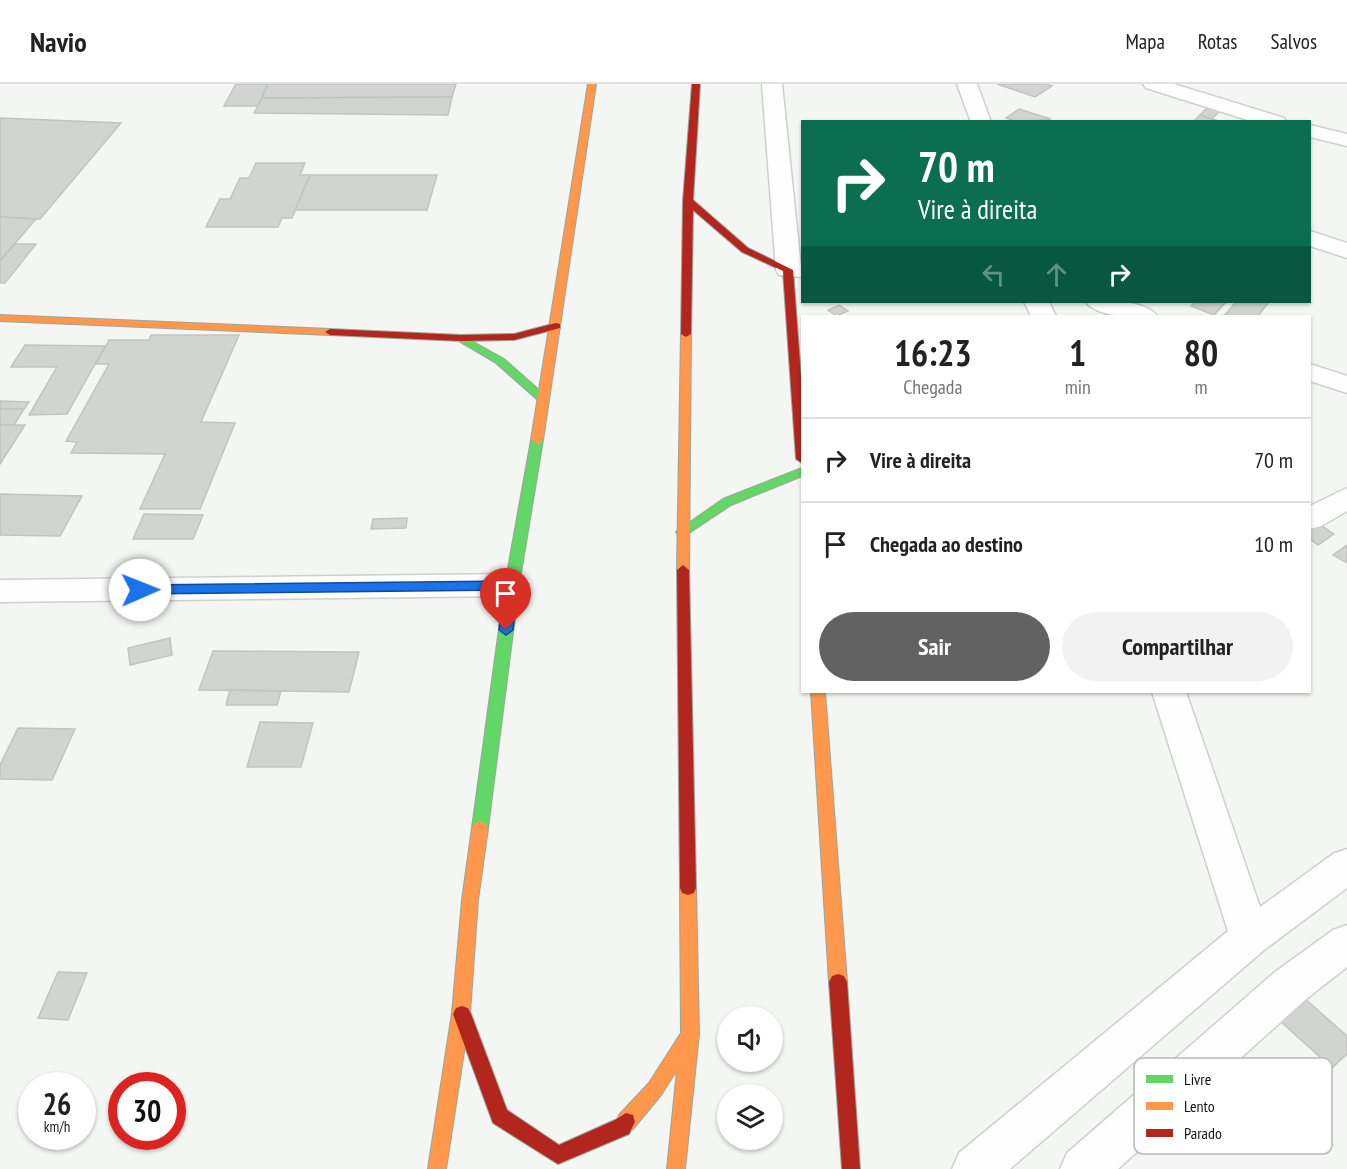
<!DOCTYPE html>
<html lang="pt">
<head>
<meta charset="utf-8">
<style>
	:root { --surface:#fff; --page:#f2f2f2; --text:#222; --muted:#767676; --line:#e0e0e0; --accent:#616261 }
	body { margin:0; font-family:"PT Sans Narrow",sans-serif; background:var(--page); color:var(--text); height:100vh; display:flex; flex-direction:column; font-size:22px; white-space:nowrap }
	* { box-sizing:border-box; margin:0 }
	p { font-size:20px; color:var(--muted) }
	.icon { flex:none; width:33px; height:33px; fill:none; stroke:currentColor; stroke-width:2; stroke-linecap:round; stroke-linejoin:round }
	.map { position:relative; flex:1; overflow:hidden }
	.side { position:absolute; left:801px; top:231px; width:510px; height:378px; display:flex; flex-direction:column; background:var(--surface); border-radius:0px; box-shadow:0 2px 4px #0004 }
	.side>* { flex:none }
	.banner { position:absolute; left:801px; top:36px; width:510px; height:183px; border-radius:0px; box-shadow:0 2px 4px #0004; background:#0b6e4f; color:#fff; overflow:hidden }
	.controls { position:absolute; left:717px; top:922px; display:grid; gap:12px }
	.controls a { display:grid; place-items:center; width:66px; height:66px; border-radius:50%; background:var(--surface); box-shadow:0 2px 4px #0004; font-size:30px }
	.speed { position:absolute; left:18px; top:988px; display:flex; gap:12px; font-size:30px; font-weight:700; text-align:center }
	.speed>* { display:grid; place-content:center; width:78px; height:78px; border-radius:50%; background:var(--surface); box-shadow:0 2px 4px #0004; line-height:1 }
	.speed small { font-size:15px; font-weight:400 }
	.speed .limit { border:9px solid #d22; background:#fff; color:#111 }
	.pin { position:absolute; display:grid; place-items:center; width:51px; height:51px; color:#fff; margin:-62px -26px; border-radius:50% 50% 50% 0; rotate:-45deg; box-shadow:0 0 6px #0007 }
	.pin .icon { rotate:45deg }
	.me { position:absolute; width:66px; margin:-33px; rotate:89deg; stroke-linejoin:round; filter:drop-shadow(0 0 4px #0008) }
	.turn { display:flex; align-items:center; gap:21px; height:126px; padding:0 18px; font-size:27px }
	.turn .icon { width:78px; height:78px; stroke-width:2.5 }
	.turn b { display:block; font-size:42px; line-height:51px }
	.lanes { display:flex; align-items:center; height:57px; padding:0 18px; background:#0003; justify-content:center; gap:30px; direction:ltr }
	.lanes .off { opacity:.35 }
	.eta { display:flex; justify-content:space-evenly; align-items:center; height:102px; text-align:center }
	.eta b { font-size:36px; font-weight:800; line-height:42px }
	.cta { display:flex; gap:12px; margin-top:auto; padding:12px 18px }
	.cta a { flex:1; height:69px; border-radius:36px; background:var(--accent); color:#fff; font-size:24px; font-weight:800; line-height:69px; text-align:center }
	.cta a+a { background:var(--page); color:var(--text) }
	ul { padding:0; list-style:none }
	li { display:flex; align-items:center; gap:18px; height:84px; padding:0 18px; border-top:2px solid var(--line) }
	li div { flex:1 }
	li b { display:block; font-size:22px }
	li em { font-style:normal }
	header { display:flex; align-items:center; gap:36px; box-sizing:border-box; height:84px; padding:0 30px; background:var(--surface); border-bottom:2px solid var(--line) }
	header strong { font-size:28px }
	nav { display:flex; gap:33px; margin-inline-start:auto; font-size:21px }
	.map>svg:first-child { display:block }
	.building { fill:#d2d4d2; stroke:#c3c4c2; stroke-width:1.5 }
	.lines { fill:none; stroke-linecap:round; stroke-linejoin:round }
	.street-casing { stroke:#ced0ce; stroke-width:3 }
	.fast-casing { stroke:#9ca69a; stroke-width:2 }
	.slow-casing { stroke:#9ca69a; stroke-width:2 }
	.jam-casing { stroke:#9ca69a; stroke-width:2 }
	.street { fill:#fdfefd; fill-rule:evenodd }
	.fast { fill:#63d668; fill-rule:evenodd }
	.slow { fill:#ff974d; fill-rule:evenodd }
	.jam { fill:#b3261e; fill-rule:evenodd }
	.route { fill:#1a73e8; stroke:#114b97; stroke-width:1.5 }
	.key { fill:#fff; stroke:#b8b8b8; stroke-width:1.5 }
	.key-label { font-size:16px; fill:#121312 }
</style>
</head>
<body>
<header>
<strong>Navio</strong>
<nav><a>Mapa</a><a>Rotas</a><a>Salvos</a></nav>
</header>
<div class="map">
<svg width="1347" height="1085" viewBox="0 0 1347 1085">
	<rect width="100%" height="100%" fill="#f4f6f4"/>
	<g class="building">
		<polygon points="236,0 268,0 258,22 224,22"/>
		<polygon points="268,0 456,0 452,13 262,14"/>
		<polygon points="997,0 1047,0 1052,2 1035,13"/>
		<polygon points="452,13 448,31 254,29 262,14"/>
		<polygon points="1209,22 1222,25 1212,35 1200,31"/>
		<polygon points="1019,25 1051,35 1018,38 1006,34"/>
		<polygon points="1200,31 1212,35 1219,37 1193,38"/>
		<polygon points="0,34 121,39 40,135 36,135 0,133"/>
		<polygon points="256,79 305,79 300,91 310,91 292,134 282,134 278,143 206,143 220,115 230,115 240,94 249,94"/>
		<polygon points="310,91 437,91 427,126 295,126"/>
		<polygon points="0,133 36,135 0,177"/>
		<polygon points="15,160 36,160 5,199 0,199 0,177"/>
		<polygon points="1195,218 1226,218 1214,231 1191,222"/>
		<polygon points="1236,218 1269,218 1258,232 1224,232"/>
		<polygon points="839,221 848,227 837,232 828,226"/>
		<polygon points="151,251 239,251 201,338 235,339 200,425 140,425 165,370 71,369 77,358 66,357 109,280 96,280 109,256 149,256"/>
		<polygon points="25,261 105,262 67,330 29,331 57,283 11,283"/>
		<polygon points="0,317 29,318 24,325 0,325"/>
		<polygon points="0,325 24,325 14,341 0,341"/>
		<polygon points="0,341 25,341 0,380"/>
		<polygon points="0,410 82,412 60,452 0,451"/>
		<polygon points="144,430 203,431 193,455 133,455"/>
		<polygon points="407,434 406,444 371,445 373,435"/>
		<polygon points="1314,437 1334,450 1318,461 1310,455 1310,440"/>
		<polygon points="1347,461 1347,479 1333,471"/>
		<polygon points="170,554 172,571 130,581 128,564"/>
		<polygon points="213,567 359,568 349,608 199,606"/>
		<polygon points="230,606 281,607 277,621 226,621"/>
		<polygon points="260,638 313,639 301,683 247,683"/>
		<polygon points="18,644 75,645 52,696 0,695 0,681"/>
		<polygon points="58,888 87,889 68,936 38,934"/>
		<polygon points="1303,913 1347,952 1347,970 1332,984 1278,935"/>
	</g>
	<g class="lines">
		<g class="street-casing">
			<g id="street">
				<polygon points="762,0 782,0 802,193 779,191 776,186"/>
				<polygon points="957,0 977,0 991,38 971,38"/>
				<polygon points="1143,0 1174,0 1284,34 1287,38 1254,38 1146,4"/>
				<polygon points="1310,41 1347,50 1347,62 1310,53"/>
				<polygon points="1310,147 1347,159 1347,174 1310,162"/>
				<polygon points="1024,218 1049,218 1056,232 1031,232"/>
				<path d="M1086 218C1104 216 1146 216 1157 232 1139 234 1098 234 1086 218Z"/>
				<polygon points="1310,280 1347,292 1347,309 1310,297"/>
				<polygon points="1347,404 1347,427 1321,442 1310,445 1310,422"/>
				<polygon points="512,490 523,493 528,501 523,509 512,512 0,518 0,496"/>
				<polygon points="1152,608 1186,608 1260,823 1333,770 1347,765 1347,804 1264,866 1010,1085 952,1085 959,1069 1228,847"/>
				<polygon points="1347,841 1347,883 1305,916 1118,1085 1060,1085 1067,1069 1275,888 1333,846"/>
			</g>
		</g>
		<g class="fast-casing">
			<g id="fast">
				<polygon points="461,251 504,275 547,313 547,317 539,317 496,279 457,256 457,252"/>
				<polygon points="537,352 543,356 519,501 488,744 485,749 480,751 475,749 472,744 505,501 531,356"/>
				<polygon points="802,384 802,392 731,421 686,451 678,451 676,448 723,415"/>
			</g>
		</g>
		<g class="slow-casing">
			<g id="slow">
				<polygon points="588,0 596,0 543,356 537,360 531,356"/>
				<polygon points="0,231 330,245 335,248 330,251 0,237"/>
				<polygon points="686,247 691,250 689,486 683,491 677,486 681,250"/>
				<polygon points="811,608 825,608 847,898 844,904 838,906 832,904 829,898"/>
				<polygon points="480,737 485,739 488,744 478,816 470,929 446,1085 428,1085 452,929 462,816 472,744 475,739"/>
				<polygon points="688,797 694,799 696,804 699,950 685,1085 667,1085 677,986 661,1011 633,1045 626,1047 619,1045 617,1038 619,1031 649,999 681,949 680,804 682,799"/>
			</g>
		</g>
		<g class="jam-casing">
			<g id="jam">
				<polygon points="692,0 700,0 693,116 748,164 793,186 802,307 802,379 796,375 783,187 742,168 693,126 691,250 686,253 681,250 683,117"/>
				<polygon points="556,239 560,240 560,244 514,256 461,257 330,251 325,248 330,245 461,251 514,250"/>
				<polygon points="683,481 689,486 696,804 694,809 688,811 682,809 680,804 677,486"/>
				<polygon points="838,890 844,892 847,898 860,1085 842,1085 829,898 832,892"/>
				<polygon points="462,922 468,924 471,930 507,1026 559,1061 615,1036 626,1029 633,1031 635,1038 629,1050 558,1080 493,1039 453,930 456,924"/>
			</g>
		</g>
		<use href="#street" class="street"/>
		<use href="#fast" class="fast"/>
		<use href="#slow" class="slow"/>
		<use href="#jam" class="jam"/>
	</g>
	<polygon class="route" points="512,497 518,501 513,546 506,551 499,546 504,506 140,510 133,506 140,501"/>
	<rect x="1134" y="974" width="198" height="96" rx="9" class="key"/>
	<rect x="1146" y="991" width="27" height="8" fill="#63d668"/>
	<rect x="1146" y="1018" width="27" height="8" fill="#ff974d"/>
	<rect x="1146" y="1045" width="27" height="8" fill="#b3261e"/>
	<g class="key-label">
		<text x="1184" y="1001">Livre</text>
		<text x="1184" y="1028">Lento</text>
		<text x="1184" y="1055">Parado</text>
	</g>
</svg>
<div class="controls">
<a><svg class="icon" aria-label="sound" viewBox="0 0 24 24"><path d="M4 9h4l5-4v14l-5-4H4zM17 9q2 3 0 6"/></svg></a>
<a><svg class="icon" aria-label="layers" viewBox="0 0 24 24"><path d="M12 4l9 5-9 5-9-5zM3 14l9 5 9-5"/></svg></a>
</div>
<div class="speed"><div>26<small>km/h</small></div><div class="limit">30</div></div>
<div class="pin" style="left:506px;top:546px;background:#d93025"><svg class="icon" aria-label="arrive" viewBox="0 0 24 24"><path d="M6 21V4h12l-3 4 3 4H6"/></svg></div>
<svg class="me" style="left:140px;top:506px" viewBox="-20 -20 40 40"><circle r="19" fill="#fff"/><path d="M0-13L10 11 0 6-10 11z" fill="#1a73e8"/></svg>
<div class="banner">
<div class="turn"><svg class="icon" aria-label="right" viewBox="0 0 24 24"><path d="M7 20v-9h11M14 6l5 5-5 5"/></svg><div><b>70 m</b>Vire à direita</div></div>
<div class="lanes"><svg class="icon off" aria-label="left" viewBox="0 0 24 24"><path d="M17 20v-9H6M10 6l-5 5 5 5"/></svg><svg class="icon off" aria-label="ahead" viewBox="0 0 24 24"><path d="M12 20V5M6 11l6-6 6 6"/></svg><svg class="icon" aria-label="right" viewBox="0 0 24 24"><path d="M7 20v-9h11M14 6l5 5-5 5"/></svg></div>
</div>
<section class="side">
<div class="eta">
<div><b>16:23</b><p>Chegada</p></div>
<div><b>1</b><p>min</p></div>
<div><b>80</b><p>m</p></div>
</div>
<ul>
<li><svg class="icon" aria-label="right" viewBox="0 0 24 24"><path d="M7 20v-9h11M14 6l5 5-5 5"/></svg><div><b>Vire à direita</b></div><em>70 m</em></li>
<li><svg class="icon" aria-label="arrive" viewBox="0 0 24 24"><path d="M6 21V4h12l-3 4 3 4H6"/></svg><div><b>Chegada ao destino</b></div><em>10 m</em></li>
</ul>
<div class="cta"><a>Sair</a><a>Compartilhar</a></div>
</section>
</div>
</body>
</html>
